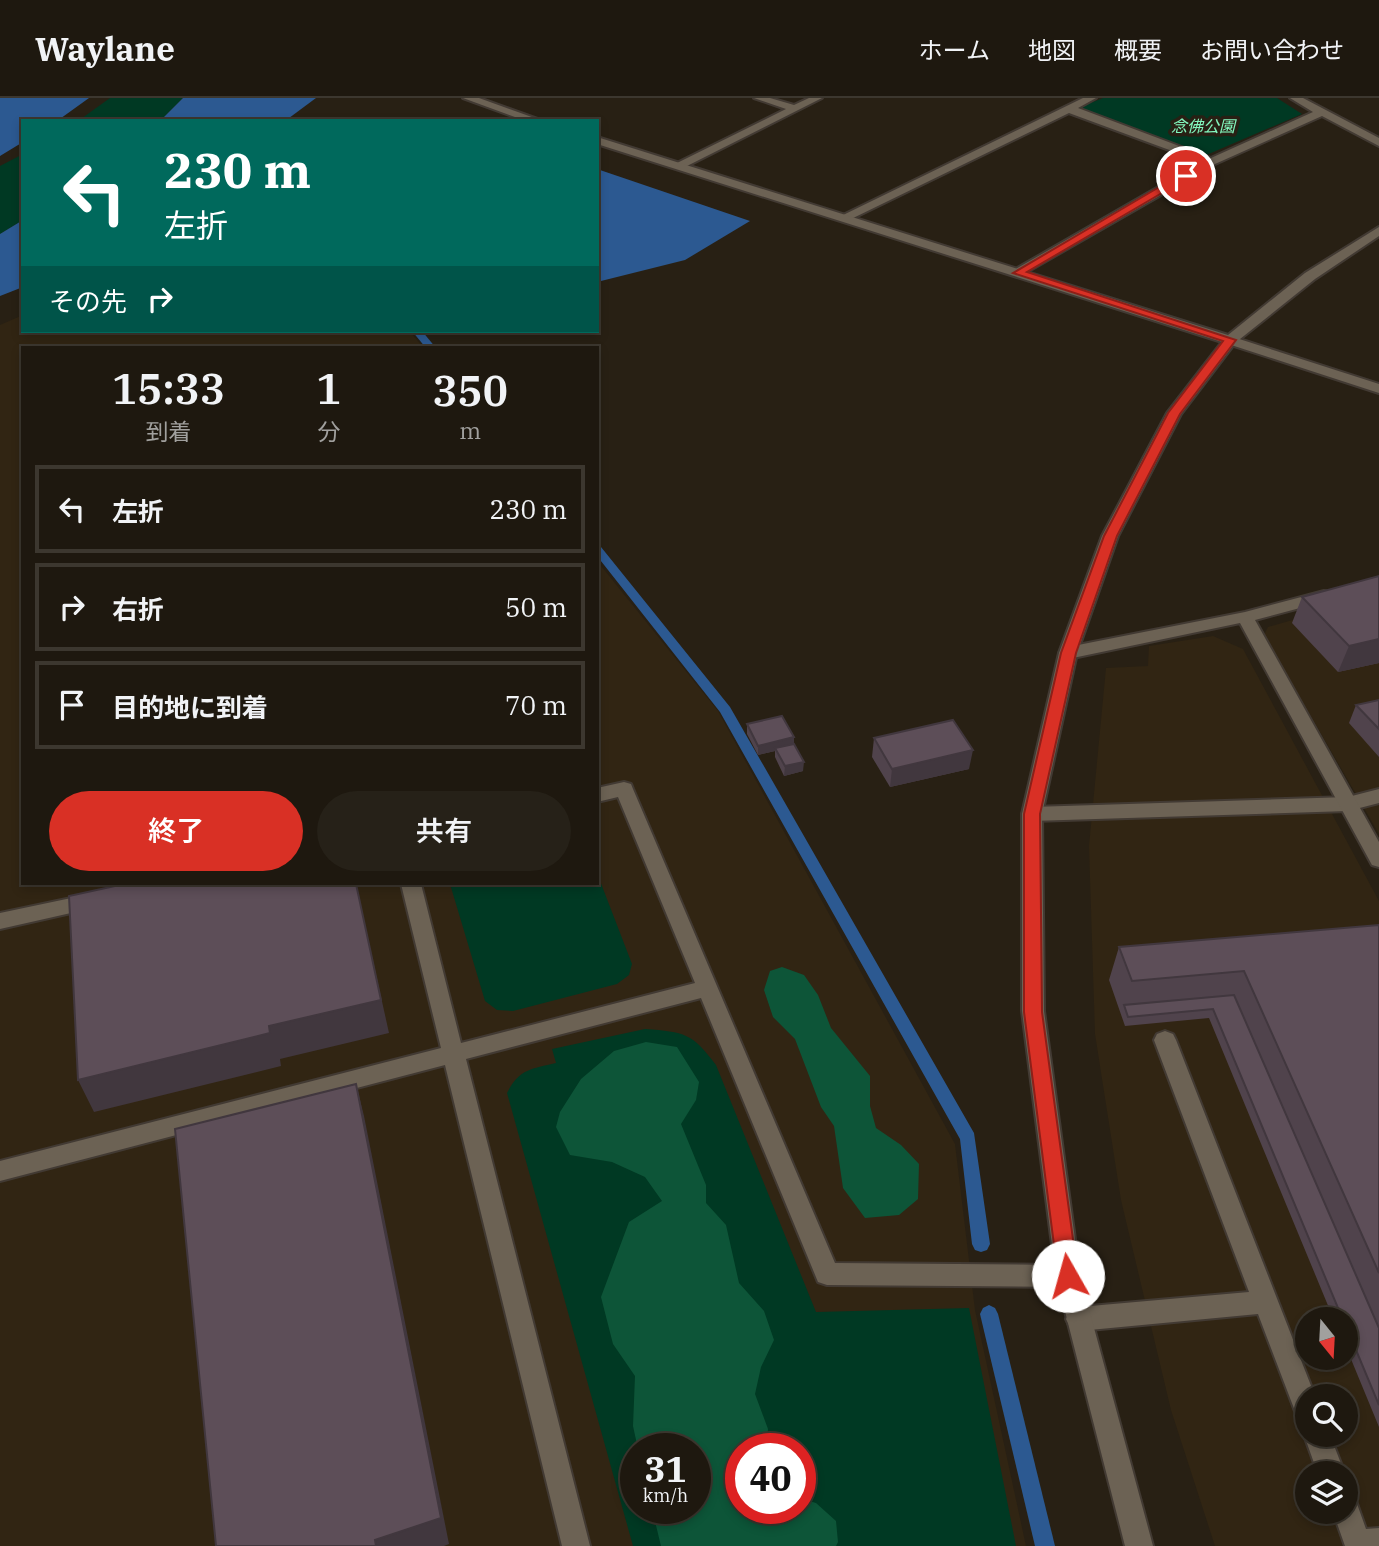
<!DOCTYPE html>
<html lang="ja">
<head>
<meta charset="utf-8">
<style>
	:root { --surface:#1e180f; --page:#262118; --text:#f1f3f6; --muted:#a1a09e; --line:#3c372f; --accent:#d93025 }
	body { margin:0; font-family:"IBM Plex Serif","Noto Sans JP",serif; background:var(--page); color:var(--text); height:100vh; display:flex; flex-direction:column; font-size:26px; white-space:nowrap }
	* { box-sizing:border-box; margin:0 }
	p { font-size:23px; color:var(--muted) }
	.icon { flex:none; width:38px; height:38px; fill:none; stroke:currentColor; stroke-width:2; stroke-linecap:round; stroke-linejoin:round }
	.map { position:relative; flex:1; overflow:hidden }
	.details { position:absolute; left:21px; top:248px; width:578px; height:539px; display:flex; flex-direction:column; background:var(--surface); border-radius:0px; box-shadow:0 4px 10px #0003,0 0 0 2px var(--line) }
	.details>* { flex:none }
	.guide { position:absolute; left:21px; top:21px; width:578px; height:214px; border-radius:0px; box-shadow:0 4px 10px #0003,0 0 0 2px var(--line); background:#00695c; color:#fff; overflow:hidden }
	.needle { width:46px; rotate:162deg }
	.fabs { position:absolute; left:1295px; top:1209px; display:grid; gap:14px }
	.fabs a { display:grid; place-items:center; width:63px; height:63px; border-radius:50%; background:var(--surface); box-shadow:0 4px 10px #0003,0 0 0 2px var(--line); font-size:35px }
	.speed { position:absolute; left:620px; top:1335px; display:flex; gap:14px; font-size:35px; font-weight:700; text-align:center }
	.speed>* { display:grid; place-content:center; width:91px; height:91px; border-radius:50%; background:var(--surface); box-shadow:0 4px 10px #0003,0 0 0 2px var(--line); line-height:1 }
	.speed small { font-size:18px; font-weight:400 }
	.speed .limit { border:10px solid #d22; background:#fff; color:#111 }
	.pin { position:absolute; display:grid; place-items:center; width:60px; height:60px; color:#fff; margin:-30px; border:4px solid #fff; border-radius:50%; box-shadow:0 2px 7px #0007 }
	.me { position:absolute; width:77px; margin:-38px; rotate:353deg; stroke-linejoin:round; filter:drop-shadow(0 0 5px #0008) }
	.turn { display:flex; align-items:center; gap:24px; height:147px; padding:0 28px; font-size:32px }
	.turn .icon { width:91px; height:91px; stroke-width:2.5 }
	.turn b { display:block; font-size:49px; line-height:60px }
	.then { display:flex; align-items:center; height:66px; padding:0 28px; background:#0003; gap:14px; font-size:26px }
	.eta { display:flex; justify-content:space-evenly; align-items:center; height:119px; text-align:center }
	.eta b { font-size:42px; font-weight:600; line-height:49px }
	.button { display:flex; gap:14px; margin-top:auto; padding:14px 28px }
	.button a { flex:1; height:80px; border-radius:42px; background:var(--accent); color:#fff; font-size:28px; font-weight:600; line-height:80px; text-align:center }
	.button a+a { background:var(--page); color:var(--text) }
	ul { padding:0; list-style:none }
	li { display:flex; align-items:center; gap:21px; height:88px; margin:0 14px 10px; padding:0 14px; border:4px solid var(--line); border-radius:0px }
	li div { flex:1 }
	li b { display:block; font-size:26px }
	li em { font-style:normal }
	header { display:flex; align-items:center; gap:42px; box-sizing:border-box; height:98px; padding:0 35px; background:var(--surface); border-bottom:2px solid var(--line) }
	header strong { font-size:33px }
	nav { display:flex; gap:38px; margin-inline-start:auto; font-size:24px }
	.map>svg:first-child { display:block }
	.built { fill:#312513; fill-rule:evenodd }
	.green { fill:#003923; fill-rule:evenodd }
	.forest { fill:#0d5538 }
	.water { fill:#2c5991 }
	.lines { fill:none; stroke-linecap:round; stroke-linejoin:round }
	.stream { fill:#2c5991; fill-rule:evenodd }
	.service-casing { stroke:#423a33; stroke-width:4 }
	.minor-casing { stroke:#423a33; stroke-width:4 }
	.tertiary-casing { stroke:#423a33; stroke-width:4 }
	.service { fill:#6c6254; fill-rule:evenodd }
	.minor { fill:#6c6254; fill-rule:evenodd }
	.tertiary { fill:#6c6254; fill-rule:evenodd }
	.wall { fill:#50434c }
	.shaded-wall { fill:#41373e }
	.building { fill:#5d4e58; stroke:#41373e; stroke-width:2 }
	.route { fill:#d93025; stroke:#8d1f18; stroke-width:2 }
	.labels { text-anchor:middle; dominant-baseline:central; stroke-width:7; stroke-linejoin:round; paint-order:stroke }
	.far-park-label { font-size:16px; font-style:italic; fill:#83f7be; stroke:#282014 }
</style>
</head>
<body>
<header>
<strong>Waylane</strong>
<nav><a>ホーム</a><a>地図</a><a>概要</a><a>お問い合わせ</a></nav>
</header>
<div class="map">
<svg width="1379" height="1448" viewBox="0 0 1379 1448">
	<rect width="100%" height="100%" fill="#282014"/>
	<g class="built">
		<path d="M23 217V233H409L424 250H23V786H597V463L718 613 955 1046 975 1212 1026 1448H0V227ZM635 1351H695V1410H635ZM740 1351H800V1410H740Z"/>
		<polygon points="1379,497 1379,736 1264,537 1268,529"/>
		<path d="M1213 538 1243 551 1379 803V1448H1215L1171 1312 1121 1102 1095 936 1089 748 1106 570 1148 568 1149 548ZM1307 1222H1346V1260H1307ZM1307 1298H1346V1337H1307ZM1307 1376H1346V1414H1307Z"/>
	</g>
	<g class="green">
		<polygon points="110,0 183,0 160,23 78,23"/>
		<polygon points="1103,0 1277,0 1302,16 1204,58 1078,10"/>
		<polygon points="23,56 23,122 0,136 0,68"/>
		<polygon points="597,775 632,866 629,877 617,886 513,913 497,912 485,903 450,786 597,786"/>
		<path d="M645 931C685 934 692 935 716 967L816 1214 969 1210 1016 1448H633L507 995C519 971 531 971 556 965L552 951ZM635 1351H695V1410H635ZM740 1351H800V1410H740Z"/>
	</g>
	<g class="forest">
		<polygon points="782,869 804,877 818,897 831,930 870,978 870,1008 876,1030 901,1047 919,1066 918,1101 899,1117 865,1120 843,1090 834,1028 821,1009 795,941 773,919 764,892 770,873"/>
		<polygon points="646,944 677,949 699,984 696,1002 681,1026 706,1087 706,1105 726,1127 739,1185 764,1213 774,1242 761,1269 755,1296 768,1331 766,1351 740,1351 740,1410 800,1410 800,1400 816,1405 836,1423 838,1444 836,1448 661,1448 652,1411 695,1410 695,1351 638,1351 633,1328 635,1278 613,1246 601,1199 629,1124 662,1103 645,1079 612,1064 570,1057 556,1029 560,1014 581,981 614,953"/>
	</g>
	<g class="water">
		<polygon points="0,0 89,0 57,23 23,23 23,44 0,58"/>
		<polygon points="183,0 316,0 285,23 160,23"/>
		<polygon points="597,71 750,123 685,162 597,184"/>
		<polygon points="23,122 23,189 0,198 0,136"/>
	</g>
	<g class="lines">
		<g class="stream">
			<polygon points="412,233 422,233 436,250 426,250"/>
			<polygon points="597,448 601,449 730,609 974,1035 990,1146 987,1152 981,1154 975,1152 972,1146 960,1041 720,614 597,458"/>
			<polygon points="989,1207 995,1210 998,1216 1055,1448 1035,1448 980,1216 983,1210"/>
		</g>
		<g class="service-casing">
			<g id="service">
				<polygon points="624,684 631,686 633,691 835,1165 1068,1167 1077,1170 1080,1178 1077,1186 1068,1189 827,1187 818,1184 701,900 466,961 590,1448 562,1448 445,967 0,1083 0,1063 441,950 401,786 421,786 461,945 695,885 618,699 597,704 597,690"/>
				<polygon points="1379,691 1379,705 1348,713 1032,723 1025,721 1022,716 1025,711 1032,709 1348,699"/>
				<polygon points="95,795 102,798 105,803 102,808 0,831 0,815"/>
				<polygon points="1165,933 1173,936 1176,942 1315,1298 1307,1298 1307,1325 1298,1321 1258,1216 1079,1233 1070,1229 1066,1221 1070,1213 1079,1209 1249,1194 1154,942 1157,936"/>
				<polygon points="1307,1329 1307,1337 1330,1337 1345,1376 1318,1376 1304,1337"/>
				<polygon points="1346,1399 1356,1403 1366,1431 1379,1430 1379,1448 1345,1448 1333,1414 1346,1414"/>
			</g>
		</g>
		<g class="minor-casing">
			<g id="minor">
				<polygon points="754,0 770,0 794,7 809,0 822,0 683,70 675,70 675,66 786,11"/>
				<polygon points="1083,0 1096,0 1078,10 1211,60 1313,14 1290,0 1303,0 1379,40 1379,48 1322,18 1215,66 1018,179 1012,175 1014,172 1202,64 1069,15 847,123 837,120"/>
				<polygon points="1230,238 1379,286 1379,295 1225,245 1223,242"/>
				<polygon points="1324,493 1330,494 1332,498 1330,502 1255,522 1379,744 1379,769 1372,767 1240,525 1068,561 1059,555 1068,549 1245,514"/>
			</g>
		</g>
		<g class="tertiary-casing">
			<g id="tertiary">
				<polygon points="463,0 479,0 543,23 526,23"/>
				<polygon points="597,39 1228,237 1305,175 1379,129 1379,138 1315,181 1235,245 1181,316 1118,438 1077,555 1042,716 1044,913 1080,1178 1153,1448 1125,1448 1056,1178 1022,913 1022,716 1059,555 1102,438 1167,315 1222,244 597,46"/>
			</g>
		</g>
		<use href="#service" class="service"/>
		<use href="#minor" class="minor"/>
		<use href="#tertiary" class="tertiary"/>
	</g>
	<g class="wall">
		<polygon points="1379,478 1379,565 1338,574 1292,525 1302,499"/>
		<polygon points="1379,602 1379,659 1349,625 1356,607"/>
		<polygon points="747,626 794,646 803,673 784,678 775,659 775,653 758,657 747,636"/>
		<polygon points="874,640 969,671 890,689 872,659"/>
		<polygon points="1379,827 1379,1329 1346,1249 1346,1222 1334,1222 1209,920 1125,928 1109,882 1119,849"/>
	</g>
	<g class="shaded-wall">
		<polygon points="1379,541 1379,565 1338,574 1349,548"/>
		<polygon points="794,639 794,649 775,650 775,653 758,657 758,648"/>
		<polygon points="973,652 969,671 890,689 892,671"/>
		<polygon points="804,664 803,673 784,678 785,668"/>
		<polygon points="356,786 389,935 280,961 281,968 94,1014 78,982 269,928"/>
		<polygon points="356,986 364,1018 449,1446 444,1448 376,1448"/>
	</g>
	<g class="building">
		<polygon points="1379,478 1379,541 1349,548 1302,499"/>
		<polygon points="1379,602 1379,631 1356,607"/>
		<polygon points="782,618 794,639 758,648 747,626"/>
		<polygon points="953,622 973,652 892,671 874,640"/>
		<polygon points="794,646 804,664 785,668 775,650"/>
		<polygon points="124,786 356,786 381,902 269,928 270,935 78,982 69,798"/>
		<polygon points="1379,827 1379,1175 1244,873 1132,883 1119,849"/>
		<polygon points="1234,897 1379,1230 1379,1307 1346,1228 1346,1222 1343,1222 1213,911 1128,919 1124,907"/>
		<polygon points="356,986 441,1420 375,1442 376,1448 216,1448 175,1031"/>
	</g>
	<polygon class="route" points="1183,75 1191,78 1027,174 1236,242 1180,316 1117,438 1076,555 1040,716 1042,914 1078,1178 1075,1185 1068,1187 1061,1185 1058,1178 1024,914 1024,716 1061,555 1104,438 1168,315 1223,243 1013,175"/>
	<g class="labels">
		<g class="far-park-label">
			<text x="1203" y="28">念佛公園</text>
		</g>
	</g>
</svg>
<div class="fabs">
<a><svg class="needle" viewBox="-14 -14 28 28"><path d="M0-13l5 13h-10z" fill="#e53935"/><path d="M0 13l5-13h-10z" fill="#a1a09e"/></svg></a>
<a><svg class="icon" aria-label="search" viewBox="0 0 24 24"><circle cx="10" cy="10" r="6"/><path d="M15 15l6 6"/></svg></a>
<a><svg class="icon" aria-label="layers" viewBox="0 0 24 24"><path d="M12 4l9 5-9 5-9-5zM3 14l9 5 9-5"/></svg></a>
</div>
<div class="speed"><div>31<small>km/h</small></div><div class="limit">40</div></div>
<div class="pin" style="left:1186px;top:78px;background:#d93025"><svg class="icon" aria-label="arrive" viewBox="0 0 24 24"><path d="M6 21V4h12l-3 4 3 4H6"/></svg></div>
<svg class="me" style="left:1068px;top:1178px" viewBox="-20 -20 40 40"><circle r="19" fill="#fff"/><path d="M0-13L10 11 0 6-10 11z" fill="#d93025"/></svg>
<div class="guide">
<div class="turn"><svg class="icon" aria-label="left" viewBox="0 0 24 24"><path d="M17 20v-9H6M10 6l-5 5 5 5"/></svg><div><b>230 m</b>左折</div></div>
<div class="then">その先<svg class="icon" aria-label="right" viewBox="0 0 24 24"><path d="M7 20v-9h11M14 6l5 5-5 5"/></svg></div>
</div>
<section class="details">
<div class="eta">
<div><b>15:33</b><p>到着</p></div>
<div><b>1</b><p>分</p></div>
<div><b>350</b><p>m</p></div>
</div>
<ul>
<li><svg class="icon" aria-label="left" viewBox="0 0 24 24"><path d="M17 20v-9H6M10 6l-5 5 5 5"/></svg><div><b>左折</b></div><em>230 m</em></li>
<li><svg class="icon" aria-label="right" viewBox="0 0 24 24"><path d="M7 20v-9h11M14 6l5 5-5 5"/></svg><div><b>右折</b></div><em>50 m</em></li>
<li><svg class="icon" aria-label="arrive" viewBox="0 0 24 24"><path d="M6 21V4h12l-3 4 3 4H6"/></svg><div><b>目的地に到着</b></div><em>70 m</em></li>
</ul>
<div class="button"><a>終了</a><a>共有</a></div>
</section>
</div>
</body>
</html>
